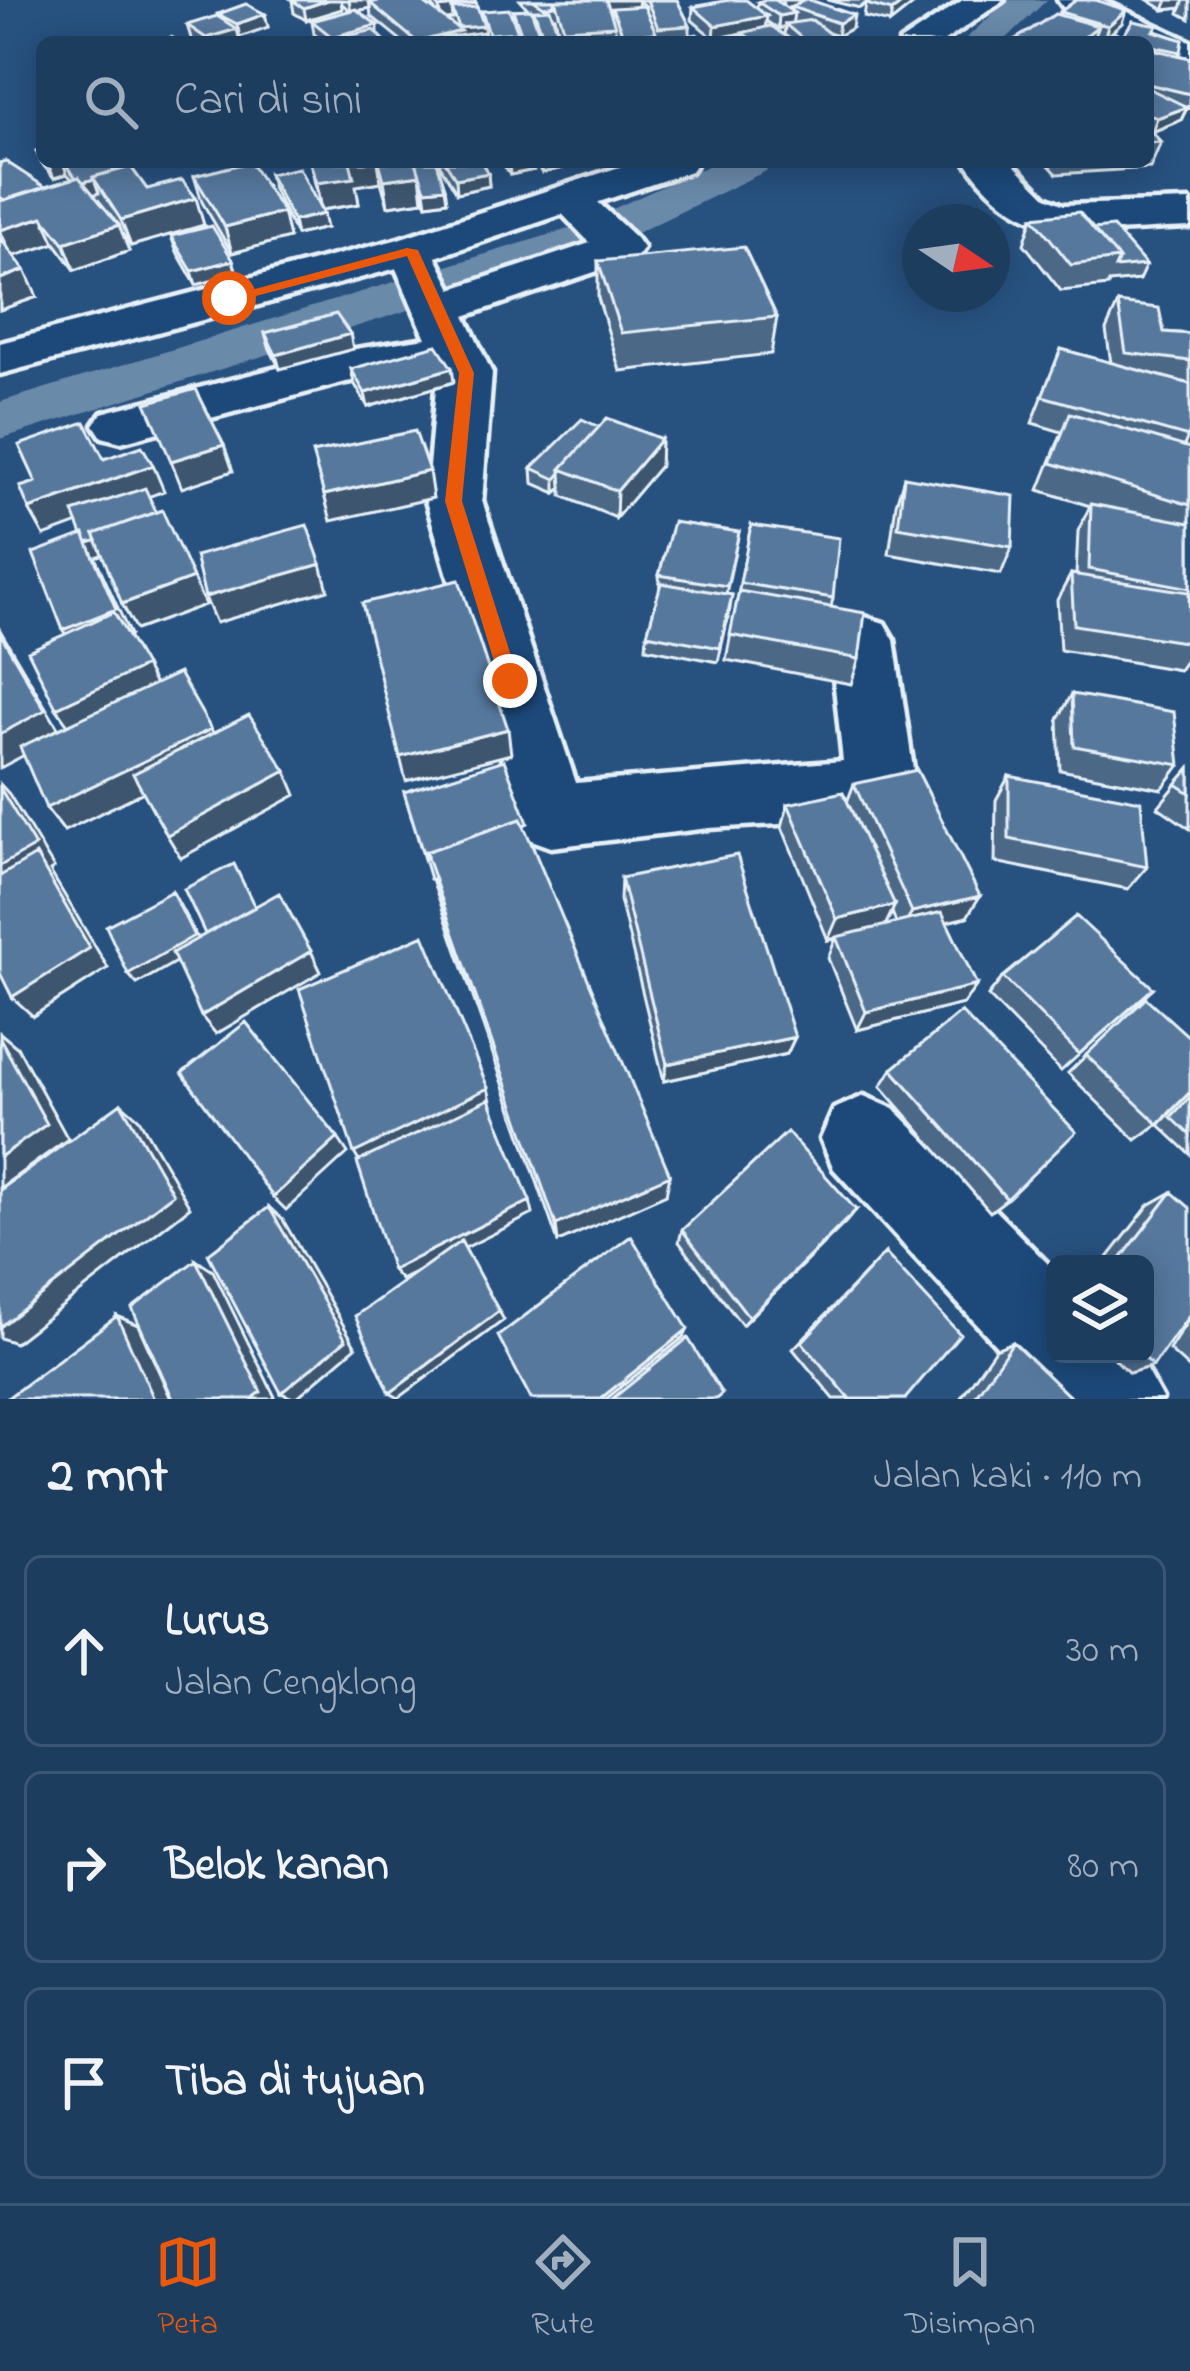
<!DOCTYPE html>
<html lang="id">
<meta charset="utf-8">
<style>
body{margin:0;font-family:"Indie Flower",sans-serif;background:#254465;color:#f1f3f6}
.controls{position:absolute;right:36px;bottom:36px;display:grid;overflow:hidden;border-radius:18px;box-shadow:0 6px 30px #0003}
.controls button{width:108px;height:108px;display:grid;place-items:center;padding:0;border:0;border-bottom:3px solid #3b5674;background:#1d3d5f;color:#f1f3f6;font:60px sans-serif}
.compass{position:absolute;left:902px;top:204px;width:108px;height:108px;border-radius:50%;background:#1d3d5f;box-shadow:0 6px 30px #0003;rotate:103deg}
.stop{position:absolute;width:36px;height:36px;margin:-27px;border:9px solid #ea580c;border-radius:50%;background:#fff}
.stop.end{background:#ea580c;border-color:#fff;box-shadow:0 3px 12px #0008}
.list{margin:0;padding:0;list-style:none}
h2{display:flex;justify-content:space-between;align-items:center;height:156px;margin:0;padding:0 48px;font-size:51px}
h2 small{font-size:39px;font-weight:400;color:#a0aebd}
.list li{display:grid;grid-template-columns:78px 1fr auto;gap:36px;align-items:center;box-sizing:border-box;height:192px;margin:0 24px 24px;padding:0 24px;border:3px solid #3b5674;border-radius:18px}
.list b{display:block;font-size:45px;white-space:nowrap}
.list p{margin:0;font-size:39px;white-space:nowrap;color:#a0aebd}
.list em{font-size:39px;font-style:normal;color:#a0aebd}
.icon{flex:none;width:66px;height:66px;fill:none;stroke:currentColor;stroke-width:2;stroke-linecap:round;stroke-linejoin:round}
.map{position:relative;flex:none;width:1190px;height:1399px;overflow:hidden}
.search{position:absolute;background:#1d3d5f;box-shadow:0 6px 30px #0003;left:36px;right:36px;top:36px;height:132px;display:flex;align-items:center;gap:30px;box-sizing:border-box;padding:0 42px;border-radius:18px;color:#a0aebd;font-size:45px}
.sheet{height:804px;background:#1d3d5f}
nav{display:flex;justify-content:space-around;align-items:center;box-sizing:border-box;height:168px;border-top:3px solid #3b5674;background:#1d3d5f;font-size:33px;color:#a0aebd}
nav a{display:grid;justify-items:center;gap:6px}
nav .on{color:#ea580c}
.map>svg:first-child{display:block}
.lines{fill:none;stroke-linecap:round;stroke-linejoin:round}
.canal{fill:#6b8aaa;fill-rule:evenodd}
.minor-casing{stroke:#e8f1f8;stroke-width:9}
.major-casing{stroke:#e8f1f8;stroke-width:9}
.minor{fill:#1f4a7a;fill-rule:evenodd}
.major{fill:#1f4a7a;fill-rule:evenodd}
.wall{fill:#4b6787;stroke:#e8f1f8;stroke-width:3;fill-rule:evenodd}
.shaded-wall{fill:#3d546e;stroke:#e8f1f8;stroke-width:3}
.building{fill:#57789d;stroke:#e8f1f8;stroke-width:3}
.route{fill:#ea580c}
</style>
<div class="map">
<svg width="1190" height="1399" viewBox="0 0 1190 1399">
<rect width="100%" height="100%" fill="#27517f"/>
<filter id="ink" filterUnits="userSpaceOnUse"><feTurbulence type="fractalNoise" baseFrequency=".00833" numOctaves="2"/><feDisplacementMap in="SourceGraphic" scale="24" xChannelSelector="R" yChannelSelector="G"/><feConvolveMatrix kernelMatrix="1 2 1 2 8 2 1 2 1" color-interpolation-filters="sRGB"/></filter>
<g filter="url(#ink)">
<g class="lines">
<path class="canal" d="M1008 0H1047L1003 42H962Z
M716 162H773L766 171 605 248 0 439V402L571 228Z"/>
<defs>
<path id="minor" d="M1058 0H1102L1190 41V66L1063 7Z
M966 162H1011L1046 197 1064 205 1190 201V227C1096 230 1027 250 966 162Z
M569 185 584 189 636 238 643 248 636 258 465 316 492 373 482 501 576 783 843 761 830 640 840 623 862 616 884 623 894 640 913 769 891 810 866 819 709 828 551 847 526 838 426 501 438 366 346 382 121 442 102 437 94 425 102 413 121 408 343 351 426 338 388 250 395 240H427L452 289 590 243 547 198 554 189Z
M864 1096 894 1109 1055 1271V1354H1137L1162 1399H1046L834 1169 821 1139 834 1109Z"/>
<path id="major" d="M963 0H1004L943 42H900Z
M635 162H697L691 171 427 260 0 374V343L395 240Z"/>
</defs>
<use href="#minor" class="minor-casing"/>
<use href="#major" class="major-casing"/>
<use href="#minor" class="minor"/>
<use href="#major" class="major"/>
</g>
<path class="wall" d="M292 0H369L370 3 435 11 430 0H474L483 22 482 11 513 20V10L528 9 520 0H677L690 26V35L705 42H667L668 40 658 41 656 36V42H620L615 29V42H561L555 17 553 18 559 35V42H541L540 40 541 42H520L518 36V42H403L371 16 370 8 358 11 377 25 378 34 386 42H324L314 34 312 21 350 11 341 3 342 9 306 20 294 13ZM639 2 646 6V11L634 7 638 6Z
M765 0H804L787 8 791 11 792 7 852 28 837 36 829 33 835 42H721L742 36V33L714 39 692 20 693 7 757 8 758 2ZM766 21 778 29 785 27 784 35 766 27Z
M827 0H870L860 8Z
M1148 0H1190V19L1179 13 1181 8 1164 10Z
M866 4H914L890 23 864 17Z
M1060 12 1122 23 1104 39 1094 36 1090 42H1016V39L1059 15Z
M218 14H265L268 27 238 36 240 42H196L191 38 187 25 219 18Z
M1133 21 1156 31 1183 40 1179 55 1190 58V109L1187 108 1181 120 1152 132 1161 142 1150 168 1057 174 1046 162H1148V42H1115L1120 41Z
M42 149V162H106L114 171 204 225 131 246 123 235 129 251 75 270 55 243 14 256 37 297 0 310V163L45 187 72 179 67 174 54 178 42 164 36 151Z
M310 162H437L445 188 447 201 427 204 422 190 423 201 388 206 381 182 356 186 359 204 321 210Z
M438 162H481L488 173 489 186 457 193Z
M501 162H579V164L542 173 534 163V170L510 175Z
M269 174 326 228 296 235 272 187Z
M194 176 283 212 289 238 232 253 202 202Z
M1033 217 1093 229 1146 265 1139 280 1109 283 1108 286 1061 291 1024 244Z
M171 236 233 260 237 274 196 285 176 250Z
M598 261 777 317 771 354 620 371 598 298Z
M1118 303 1164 332 1190 334V431L1184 446 1190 448V654L1179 670 1060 650 1057 600 1071 574 1076 575 1078 531 1090 506 1039 490 1062 432 1032 423 1061 349 1111 363 1106 330Z
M265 333 350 334 353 349 280 369 269 347Z
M351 369 454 382 368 407 354 383Z
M599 427 661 439 660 466 616 518 562 496V488L556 493 533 483 532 468Z
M904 477 1012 547 1001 574 889 554 896 504Z
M751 525 833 598 831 607 859 659 851 684 726 660Z
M739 532 726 594 732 595 730 609 718 662 646 648 647 634 660 589 659 575Z
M1072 694 1180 765 1162 789 1060 770 1058 719Z
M1190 768V829L1158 807Z
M1009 776 1147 867 1128 889 995 862 996 800Z
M854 784 967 917 947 922 963 1004 857 1030 828 958 836 938 828 940 782 827 788 804 847 802ZM892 912 896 923 885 926Z
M404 792 530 840 666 1194 558 1242 432 879H430Z
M621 878 795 1037 787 1054 664 1081 620 900Z
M1003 977 1153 988 1061 1071 988 996Z
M1146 998 1158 1124 1136 1140 1068 1073Z
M892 1069 1007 1199 990 1212 881 1086Z
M1190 1092V1154L1159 1125Z
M1172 1192 1153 1366 1129 1373 1110 1354H1145V1264H1103L1149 1205Z
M856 1210 742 1325 679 1242 682 1230Z
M885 1253 905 1399H834L793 1349Z
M1190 1317V1369L1169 1350Z
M1013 1342 1072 1399H960L995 1349Z"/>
<path class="shaded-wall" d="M328 0H341L342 9 306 20 304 8Z
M349 0H369L370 8 351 12Z
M601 0H639L638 6 614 12 612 8V13L601 16Z
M783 0H804L782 11Z
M906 0H915L914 4 890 23 892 11Z
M1168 0H1190H1184L1181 8 1164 10Z
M476 3 477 15 452 9 453 19 441 21 439 8Z
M1126 10 1122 23 1104 39 1108 26Z
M794 13 792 26 785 24V27L778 29 779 16Z
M265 14 268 27 240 37 237 24Z
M854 15 852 28 837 36 839 23Z
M767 16 765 28 714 39 715 26Z
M377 25 379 38 334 39 335 42H333L332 37Z
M484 26 485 38H443V42H418L459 28Z
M1098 26 1093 39 1090 42H1078Z
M237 29 240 42H207L206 38Z
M1187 107 1181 120 1152 132 1157 118Z
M55 162H63L67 174 54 178 48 164Z
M350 162H378L381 182 356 186 359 204 321 210 316 183Z
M509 162H534V170L510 175Z
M541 162H579V164L542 173Z
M488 173 489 186 457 193 456 179Z
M420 175 423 201 388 206 384 180Z
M94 179 99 193 86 197 80 183Z
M445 188 447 201 427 204 425 190Z
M196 198 204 225 131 246 121 220Z
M283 212 289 238 232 253 225 227Z
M323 214 326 228 296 235 293 221Z
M43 217 55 243 12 257 0 230Z
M119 225 129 251 75 270 64 243Z
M233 260 237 274 196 285 192 271Z
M25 270 37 297 0 310V279Z
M350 334 353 349 280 369 276 355Z
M452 368 454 382 368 407 365 393Z
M661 439 660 466 616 518 617 491Z
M224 445 233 471 182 488 171 461Z
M153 465 164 491 44 536 29 509Z
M429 471 433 498 331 521 324 495Z
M561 473 562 488 556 493V479Z
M159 518 165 532 95 557 130 635 78 656 63 630 85 544Z
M321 564 328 590 216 623 205 597Z
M193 578 205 605 136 630 122 604Z
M0 630 62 735 0 768Z
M145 666 158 691 73 732 56 708Z
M211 729 223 753 64 831 46 808Z
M508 729 511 754 406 781 400 757Z
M286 771 296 795 181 858 167 835Z
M0 784 9 794 54 868 50 871 108 968 33 1016 12 997 0 900Z
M172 891 202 947 137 984 128 974Z
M980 896 967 917 901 933 912 912Z
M895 905 885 926 828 940 837 919Z
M311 951 321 972 216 1034 201 1016Z
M977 985 963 1004 857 1030 866 1012Z
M0 1033 18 1048 68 1139 0 1188Z
M795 1037 787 1054 664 1081 667 1064Z
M488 1088 492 1105 363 1168 354 1153Z
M121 1103 139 1119 190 1207 15 1343 0 1338V1327Z
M338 1138 348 1153 286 1210 273 1197Z
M670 1175 666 1194 558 1242 556 1225Z
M530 1201 533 1214 401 1280 392 1270Z
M269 1207 283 1220 356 1347 295 1399 281 1393Z
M856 1210 846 1222 742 1325 749 1317Z
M196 1260 213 1271 275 1397 273 1399H252Z
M499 1311 504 1320 399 1398 390 1393Z
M117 1316 138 1325 171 1399H150Z
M688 1329 684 1337 606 1399H600Z"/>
<path class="building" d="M292 0H328L304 8Z
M382 0H420L461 31 417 42 370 3Z
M434 0H474L476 3 439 8Z
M533 0H554V5L544 7Z
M555 0H606L615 26 564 29Z
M647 0H677L690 26 658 28Z
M729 0H746L767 16 715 26 693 7Z
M765 0H775L794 13 779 16 758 2Z
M805 0H810L854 15 839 23 792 7Z
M872 0H906L892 11 866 4Z
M1076 0H1095L1126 10 1108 26 1060 12Z
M246 4 265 14 237 24 218 14Z
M644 6 656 33 623 35 612 8Z
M477 7 484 26 459 28 452 9Z
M356 9 377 25 332 37 312 21Z
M509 9 518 32 489 34 482 11Z
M531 9 540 35 522 36 513 10Z
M550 9 559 35 543 36 534 10Z
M1055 14 1098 26 1078 42H1027L1016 39Z
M217 16 237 29 206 38 187 25Z
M812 20 836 39 806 42 785 24Z
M1133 21 1158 26 1154 31 1183 40 1181 52 1148 45V42L1121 39Z
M770 26 795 42H756L742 33Z
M374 30 386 42H337L334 39Z
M482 32 489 42H446L443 38Z
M697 34 705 42H671L668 39Z
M743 36 751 42 721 41Z
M171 37 182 42H157Z
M1148 48 1190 58V94L1148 84Z
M1148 88 1187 107 1157 118 1148 114Z
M1148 129 1161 142 1148 143Z
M5 161 45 187 4 200 0 197V163Z
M64 162H106L114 171 93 177 94 179 83 182 79 177 76 178Z
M250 162 283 212 225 227 194 176Z
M310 162H350L354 178 316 183Z
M379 162H416L420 175 384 180Z
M416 162H437L445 188 425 190Z
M445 162H481L488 173 456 179Z
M131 167 147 189 182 180 196 198 121 220 93 177Z
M299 168 323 214 293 221 269 174Z
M79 177 119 225 64 243 43 217 0 230V201Z
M1079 212 1119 259 1071 265 1033 217Z
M212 226 233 260 192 271 171 236Z
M1113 227 1146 265 1115 268 1119 259 1093 229Z
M0 238 25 270 0 279Z
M744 247 777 317 621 333 598 261Z
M1118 303 1159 308 1164 332 1190 334V361L1126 353Z
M336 314 350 334 276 355 265 333Z
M437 345 452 368 365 393 351 369Z
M1061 349 1190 384V431L1188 437 1042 396Z
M196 389 224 445 171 461 146 403Z
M1070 413 1190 448V505L1051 463Z
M607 418 661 439 617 491 561 469Z
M582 419 599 427 561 469V473L556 479 532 468Z
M85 422 104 459 142 446 153 465 29 509 20 487 36 482 19 445Z
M415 431 429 471 324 495 312 453Z
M904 477 1014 496 1012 547 898 527Z
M145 488 156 512 94 534 97 540 88 543 84 534 82 535 73 512Z
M1091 504 1190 523V588L1089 569Z
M162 510 193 578 122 604 94 534Z
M673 522 739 532 727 586 659 575Z
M307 525 321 564 205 597 195 556Z
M751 525 839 538 833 598 740 583Z
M84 534 116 609 63 630 33 553Z
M1071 574 1189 592 1190 643 1074 625Z
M459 580 508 729 400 757 362 603Z
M661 583 732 595 720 648 647 634Z
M739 591 865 613 859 659 730 635Z
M114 612 145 666 56 708 28 651Z
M0 633 45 710 0 734Z
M179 673 211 729 46 808 20 747Z
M1072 694 1174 712 1180 765 1074 746Z
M249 715 286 771 167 835 133 774Z
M504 760 528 823 524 825 521 819 425 852 427 856 424 857 404 792Z
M1190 768V793L1176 784Z
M917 770 980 896 912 912 854 784Z
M1009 776 1141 801 1147 867 1009 839Z
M0 788 35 846 0 866Z
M843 792 895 905 837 919 788 804Z
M521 819 670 1175 556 1225 425 852Z
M36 855 90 948 12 997 0 973V876Z
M737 855 795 1037 667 1064 621 878Z
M234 864 255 907 205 934 184 889Z
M172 891 194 936 128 974 106 926Z
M279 893 311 951 201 1016 172 953Z
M942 912 977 985 866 1012 836 937Z
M1076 916 1153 988 1079 1054 1003 977Z
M424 935 488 1088 354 1153 299 989Z
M1146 998 1190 1038V1092L1158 1124 1086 1055Z
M961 1012 1076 1132 1007 1199 892 1069Z
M246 1022 338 1138 273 1197 182 1073Z
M0 1038 47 1124 0 1157Z
M1190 1097V1135L1171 1117Z
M489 1099 530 1201 392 1270 357 1162Z
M121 1103 173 1194 0 1327V1190Z
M787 1132 856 1210 749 1317 682 1230Z
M1172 1192 1190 1208V1314L1153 1366 1141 1354H1145V1264H1117Z
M269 1207 346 1340 281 1393 208 1254Z
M631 1236 688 1329 600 1399H531L498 1336Z
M461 1241 499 1311 390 1393 355 1316Z
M885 1253 960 1334 905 1399H850L802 1342Z
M196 1260 261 1392 252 1399H173L132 1308Z
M117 1316 153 1397 150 1399H6Z
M688 1338 722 1394 716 1399H612Z
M1013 1342 1072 1399H973Z"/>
</g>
<path class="route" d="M407 248 418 250 474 373 462 501 519 681 510 689 500 681 445 501 459 373 407 256 229 303 222 298Z"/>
</svg>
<div class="controls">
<button><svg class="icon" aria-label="layers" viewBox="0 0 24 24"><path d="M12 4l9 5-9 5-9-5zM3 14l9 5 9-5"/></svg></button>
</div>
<svg class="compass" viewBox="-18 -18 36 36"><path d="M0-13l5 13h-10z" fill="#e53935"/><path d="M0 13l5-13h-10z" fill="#a0aebd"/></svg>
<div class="stop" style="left:229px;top:298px"></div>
<div class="stop end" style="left:510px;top:681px"></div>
<div class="search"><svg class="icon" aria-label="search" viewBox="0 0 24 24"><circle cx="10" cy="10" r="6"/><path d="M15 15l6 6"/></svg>Cari di sini</div>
</div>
<section class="sheet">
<h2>2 mnt<small>Jalan kaki · 110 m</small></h2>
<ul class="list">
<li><svg class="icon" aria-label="ahead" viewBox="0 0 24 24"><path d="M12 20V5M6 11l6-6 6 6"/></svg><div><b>Lurus</b><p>Jalan Cengklong</p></div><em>30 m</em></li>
<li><svg class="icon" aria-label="right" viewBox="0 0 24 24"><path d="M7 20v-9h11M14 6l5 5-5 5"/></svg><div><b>Belok kanan</b></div><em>80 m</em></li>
<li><svg class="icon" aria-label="arrive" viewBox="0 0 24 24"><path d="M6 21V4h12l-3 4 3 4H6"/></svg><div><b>Tiba di tujuan</b></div></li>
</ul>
</section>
<nav>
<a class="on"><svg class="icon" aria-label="map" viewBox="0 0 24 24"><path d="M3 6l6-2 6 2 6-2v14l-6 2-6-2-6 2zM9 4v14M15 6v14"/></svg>Peta</a>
<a><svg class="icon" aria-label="directions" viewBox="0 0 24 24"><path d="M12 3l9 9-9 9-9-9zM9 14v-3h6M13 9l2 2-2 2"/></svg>Rute</a>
<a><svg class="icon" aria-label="saved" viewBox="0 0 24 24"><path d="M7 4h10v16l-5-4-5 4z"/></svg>Disimpan</a>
</nav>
